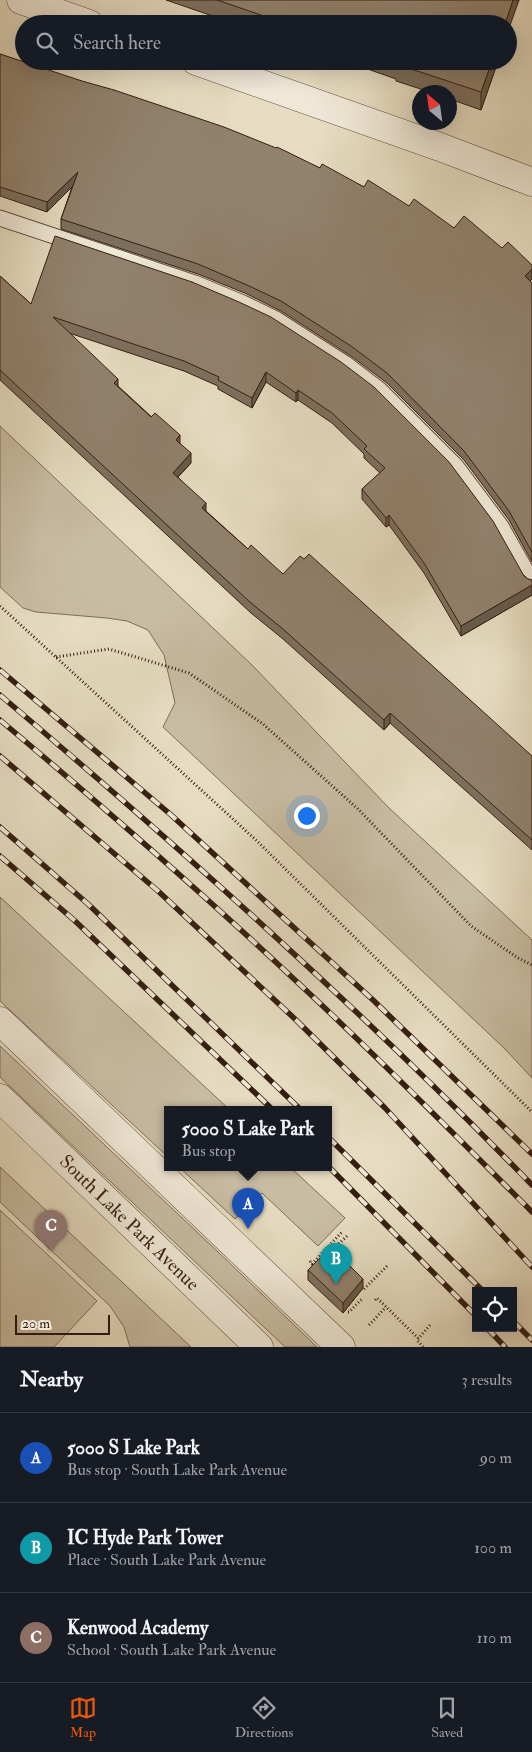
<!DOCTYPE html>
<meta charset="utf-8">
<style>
body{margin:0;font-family:"IM FELL Double Pica",serif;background:#242831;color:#f1f3f6}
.controls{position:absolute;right:15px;bottom:15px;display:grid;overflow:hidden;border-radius:0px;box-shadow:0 5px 20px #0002}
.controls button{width:45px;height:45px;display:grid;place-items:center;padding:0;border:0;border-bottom:1px solid #363941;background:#171b24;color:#f1f3f6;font:25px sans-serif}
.compass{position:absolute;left:412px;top:85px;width:45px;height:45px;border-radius:50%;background:#171b24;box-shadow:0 5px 20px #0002;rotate:331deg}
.scale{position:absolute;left:15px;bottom:12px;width:95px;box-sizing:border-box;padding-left:5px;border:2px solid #351e11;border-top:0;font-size:14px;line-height:18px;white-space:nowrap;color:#351e11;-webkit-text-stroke:4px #efe8d7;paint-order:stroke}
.you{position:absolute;left:306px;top:815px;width:18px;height:18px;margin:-12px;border:4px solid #fff;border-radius:50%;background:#1a73e8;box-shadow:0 0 0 8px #1a73e833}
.badge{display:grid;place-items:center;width:32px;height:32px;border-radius:50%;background:#ea580c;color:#fff;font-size:16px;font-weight:700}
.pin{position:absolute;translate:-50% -41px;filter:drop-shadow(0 1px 2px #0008)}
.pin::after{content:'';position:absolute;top:26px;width:18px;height:15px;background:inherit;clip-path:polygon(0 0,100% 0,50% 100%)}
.popup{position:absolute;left:164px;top:1106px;width:168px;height:65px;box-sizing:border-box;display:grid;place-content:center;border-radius:0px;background:#171b24;filter:drop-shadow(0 1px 4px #0005);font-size:16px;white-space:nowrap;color:#9ea1a6}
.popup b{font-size:19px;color:#f1f3f6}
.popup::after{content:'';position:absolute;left:50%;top:100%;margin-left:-10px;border:10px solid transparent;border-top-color:#171b24}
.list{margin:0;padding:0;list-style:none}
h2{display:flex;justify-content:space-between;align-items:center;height:65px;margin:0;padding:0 20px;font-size:21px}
h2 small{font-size:16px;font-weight:400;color:#9ea1a6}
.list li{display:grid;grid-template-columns:32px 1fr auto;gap:15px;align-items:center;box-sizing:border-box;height:90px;padding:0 20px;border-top:1px solid #363941}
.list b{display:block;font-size:19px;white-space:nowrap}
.list p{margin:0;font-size:16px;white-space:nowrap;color:#9ea1a6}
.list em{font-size:16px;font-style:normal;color:#9ea1a6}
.icon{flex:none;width:28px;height:28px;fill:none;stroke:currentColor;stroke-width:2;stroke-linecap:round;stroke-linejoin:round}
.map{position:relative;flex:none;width:532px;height:1347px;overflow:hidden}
.search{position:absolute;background:#171b24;box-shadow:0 5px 20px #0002;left:15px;right:15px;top:15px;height:55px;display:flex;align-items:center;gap:12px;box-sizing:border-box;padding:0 18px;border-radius:28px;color:#9ea1a6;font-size:19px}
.sheet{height:335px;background:#171b24}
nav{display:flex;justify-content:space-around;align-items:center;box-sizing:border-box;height:70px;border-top:1px solid #363941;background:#171b24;font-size:14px;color:#9ea1a6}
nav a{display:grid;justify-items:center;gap:2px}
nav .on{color:#ea580c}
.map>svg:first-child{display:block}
.green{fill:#c8bca3;stroke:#7e6d5a}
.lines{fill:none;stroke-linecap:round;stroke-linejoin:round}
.service-casing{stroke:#614e3d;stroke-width:17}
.minor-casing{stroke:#614e3d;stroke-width:29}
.tertiary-casing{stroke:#614e3d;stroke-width:29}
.path{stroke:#351e11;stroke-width:3;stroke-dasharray:1 2.5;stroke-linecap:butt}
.service{stroke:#efe8d7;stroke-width:15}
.minor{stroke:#efe8d7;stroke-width:28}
.tertiary{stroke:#efe8d7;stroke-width:28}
.rail-casing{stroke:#351e11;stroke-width:5.5}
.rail{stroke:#efe8d7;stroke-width:4;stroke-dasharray:11;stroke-linecap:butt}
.wall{fill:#7d6f5e;stroke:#351e11}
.shaded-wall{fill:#665a4c;stroke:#351e11}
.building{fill:#91816d;stroke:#351e11}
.labels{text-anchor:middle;stroke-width:4.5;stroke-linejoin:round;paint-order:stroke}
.street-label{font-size:19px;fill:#351e11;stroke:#efe8d7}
</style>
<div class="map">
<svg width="532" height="1347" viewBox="0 0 532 1347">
<rect width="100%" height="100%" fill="#e6dcc1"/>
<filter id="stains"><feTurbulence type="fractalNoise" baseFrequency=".004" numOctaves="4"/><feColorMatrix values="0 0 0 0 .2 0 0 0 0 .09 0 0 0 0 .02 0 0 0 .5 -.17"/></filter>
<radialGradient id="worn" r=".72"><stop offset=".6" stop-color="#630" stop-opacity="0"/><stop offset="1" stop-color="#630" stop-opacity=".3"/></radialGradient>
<path class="green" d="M0 426 252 665 389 808 532 940V1078L504 1048 163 727 175 703 164 655 148 630 127 621 107 618 36 612 23 608 0 587Z
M0 897 230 1110H168V1157L0 1001Z
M0 1046 216 1250 317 1347H285L0 1077Z
M0 1167 191 1347H130L124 1327 110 1306 0 1202Z
M180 1168H291L345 1218 318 1246 262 1193 235 1219Z
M0 1210 97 1301 54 1347H0Z"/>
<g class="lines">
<defs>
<path id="service" d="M0 218 195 283 243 303 276 319 346 364 380 390 456 466 501 526 532 581"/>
<path id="minor" d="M21 0 89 24
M196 61 440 147 532 182"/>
<path id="tertiary" d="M0 1021 341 1347
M0 1098 259 1347"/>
</defs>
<use href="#service" class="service-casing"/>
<use href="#minor" class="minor-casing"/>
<use href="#tertiary" class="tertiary-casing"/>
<path class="path" d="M0 606 257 841 532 1112
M56 657 109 649 189 673 263 724 358 809 471 926 518 958 532 965
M331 1251 347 1236
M310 1261 312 1264 342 1232
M364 1289 388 1265
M375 1300 377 1298 418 1338
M348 1312H349L363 1298
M369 1325 386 1307
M423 1347 417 1340 431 1324"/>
<use href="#service" class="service"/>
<use href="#minor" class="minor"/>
<use href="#tertiary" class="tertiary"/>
<defs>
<path id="rail" d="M0 670 170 814 373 1000 532 1154
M0 695C184 851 364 1012 532 1185
M0 720C100 804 199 890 295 980 376 1055 454 1134 532 1212
M0 756 158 891 295 1019 385 1108 532 1267
M0 827 88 904 301 1110
M0 856 74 920 273 1110
M328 1137 483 1291
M328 1166 476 1316
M513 1321 532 1340
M487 1328 505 1347"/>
</defs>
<use href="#rail" class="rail-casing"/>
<use href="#rail" class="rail"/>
</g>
<path class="wall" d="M166 0H519L508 24H236Z
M0 54 320 168 409 206 454 228 530 281 532 283V562L509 520 464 460 387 383 351 356 281 311 247 294 198 274 61 229V219L72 187 47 212 0 196Z
M345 61H498L481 110 450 99V92H430L396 81V79Z
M0 276 31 304 192 282 528 579 532 580V595L461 636 424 573 389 525 386 527 362 499V489L380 473 364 458V454L332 423 298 400 296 402 266 382 252 408 218 389V386L184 371 69 333 118 386 180 443 191 463 178 477 206 511 248 549 283 574 532 756V850L390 723 384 730 283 639 251 613 0 380Z
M308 1270 363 1288 343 1313 308 1280Z"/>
<path class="shaded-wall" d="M513 0H519L508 31V24H505Z
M492 61H498L481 110V92Z
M78 172V181L47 212V202Z
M532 269V279L525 286V276Z
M266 372V382L252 408V398Z
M118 379V388L114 383Z
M298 390V400L296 402V393Z
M180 435V445L176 440Z
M191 453V463L173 482V473Z
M206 503V513L202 508Z
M389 515V525L386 527V518Z
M532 585V595L461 636V626Z
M390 713V723L384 730V720Z
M363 1279V1288L343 1313V1303Z"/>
<path class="building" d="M217 0H513L505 24H287Z
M0 54 82 81 114 90 224 127 276 148 277 147 320 168 322 164 364 187 368 180 409 206 414 199 454 228 464 216 502 248 508 242 532 265V269L525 276 532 283V552L509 511 464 451 387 373 351 346 281 301 247 285 198 264 61 219 78 172 47 202 0 187Z
M396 61H492L481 92 396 64Z
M55 236 192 282 239 302 271 317 341 362 374 387 449 462 493 521 524 576 528 579 532 580V585L461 626 424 563 389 515 386 518 362 489 385 468 364 449 367 446 332 413 298 390 296 393 266 372 252 398 218 380 219 377 184 361 53 317 118 379 114 383 151 417 155 413 180 435 176 440 191 453 173 473 206 503 202 508 248 549 251 545 283 574 300 556 304 559 309 554 532 756V840L390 713 384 720 283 629 251 603 0 370V276L31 304Z
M331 1247 363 1279 343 1303 308 1270Z"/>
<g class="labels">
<g class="street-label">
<text transform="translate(130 1222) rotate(44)" y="7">South Lake Park Avenue</text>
</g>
</g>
<rect width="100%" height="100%" filter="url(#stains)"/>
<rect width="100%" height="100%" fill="url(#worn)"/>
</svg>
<div class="controls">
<button><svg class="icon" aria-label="locate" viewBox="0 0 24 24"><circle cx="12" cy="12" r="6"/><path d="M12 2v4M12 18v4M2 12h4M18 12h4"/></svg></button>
</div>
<svg class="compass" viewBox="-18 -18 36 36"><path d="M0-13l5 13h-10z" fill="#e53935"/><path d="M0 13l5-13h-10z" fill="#9ea1a6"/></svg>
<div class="scale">20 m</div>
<div class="you"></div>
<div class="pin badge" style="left:248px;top:1229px;background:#1a4fb4">A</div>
<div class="popup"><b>5000 S Lake Park</b>Bus stop</div>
<div class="pin badge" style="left:336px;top:1284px;background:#0f9aa8">B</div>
<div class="pin badge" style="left:51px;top:1251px;background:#8d6e63">C</div>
<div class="search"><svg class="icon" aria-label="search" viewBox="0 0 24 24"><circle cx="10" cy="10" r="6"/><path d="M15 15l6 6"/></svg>Search here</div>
</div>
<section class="sheet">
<h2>Nearby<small>3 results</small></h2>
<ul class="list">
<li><span class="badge" style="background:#1a4fb4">A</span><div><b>5000 S Lake Park</b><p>Bus stop · South Lake Park Avenue</p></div><em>90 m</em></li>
<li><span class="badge" style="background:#0f9aa8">B</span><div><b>IC Hyde Park Tower</b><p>Place · South Lake Park Avenue</p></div><em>100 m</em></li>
<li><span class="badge" style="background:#8d6e63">C</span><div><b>Kenwood Academy</b><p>School · South Lake Park Avenue</p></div><em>110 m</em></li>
</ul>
</section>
<nav>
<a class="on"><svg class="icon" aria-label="map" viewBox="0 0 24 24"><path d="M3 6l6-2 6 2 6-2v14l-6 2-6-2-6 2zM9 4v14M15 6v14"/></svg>Map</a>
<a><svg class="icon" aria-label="directions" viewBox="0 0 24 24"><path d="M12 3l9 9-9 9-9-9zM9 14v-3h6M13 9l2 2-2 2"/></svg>Directions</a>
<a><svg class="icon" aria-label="saved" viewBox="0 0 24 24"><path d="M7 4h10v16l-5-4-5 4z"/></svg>Saved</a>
</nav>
